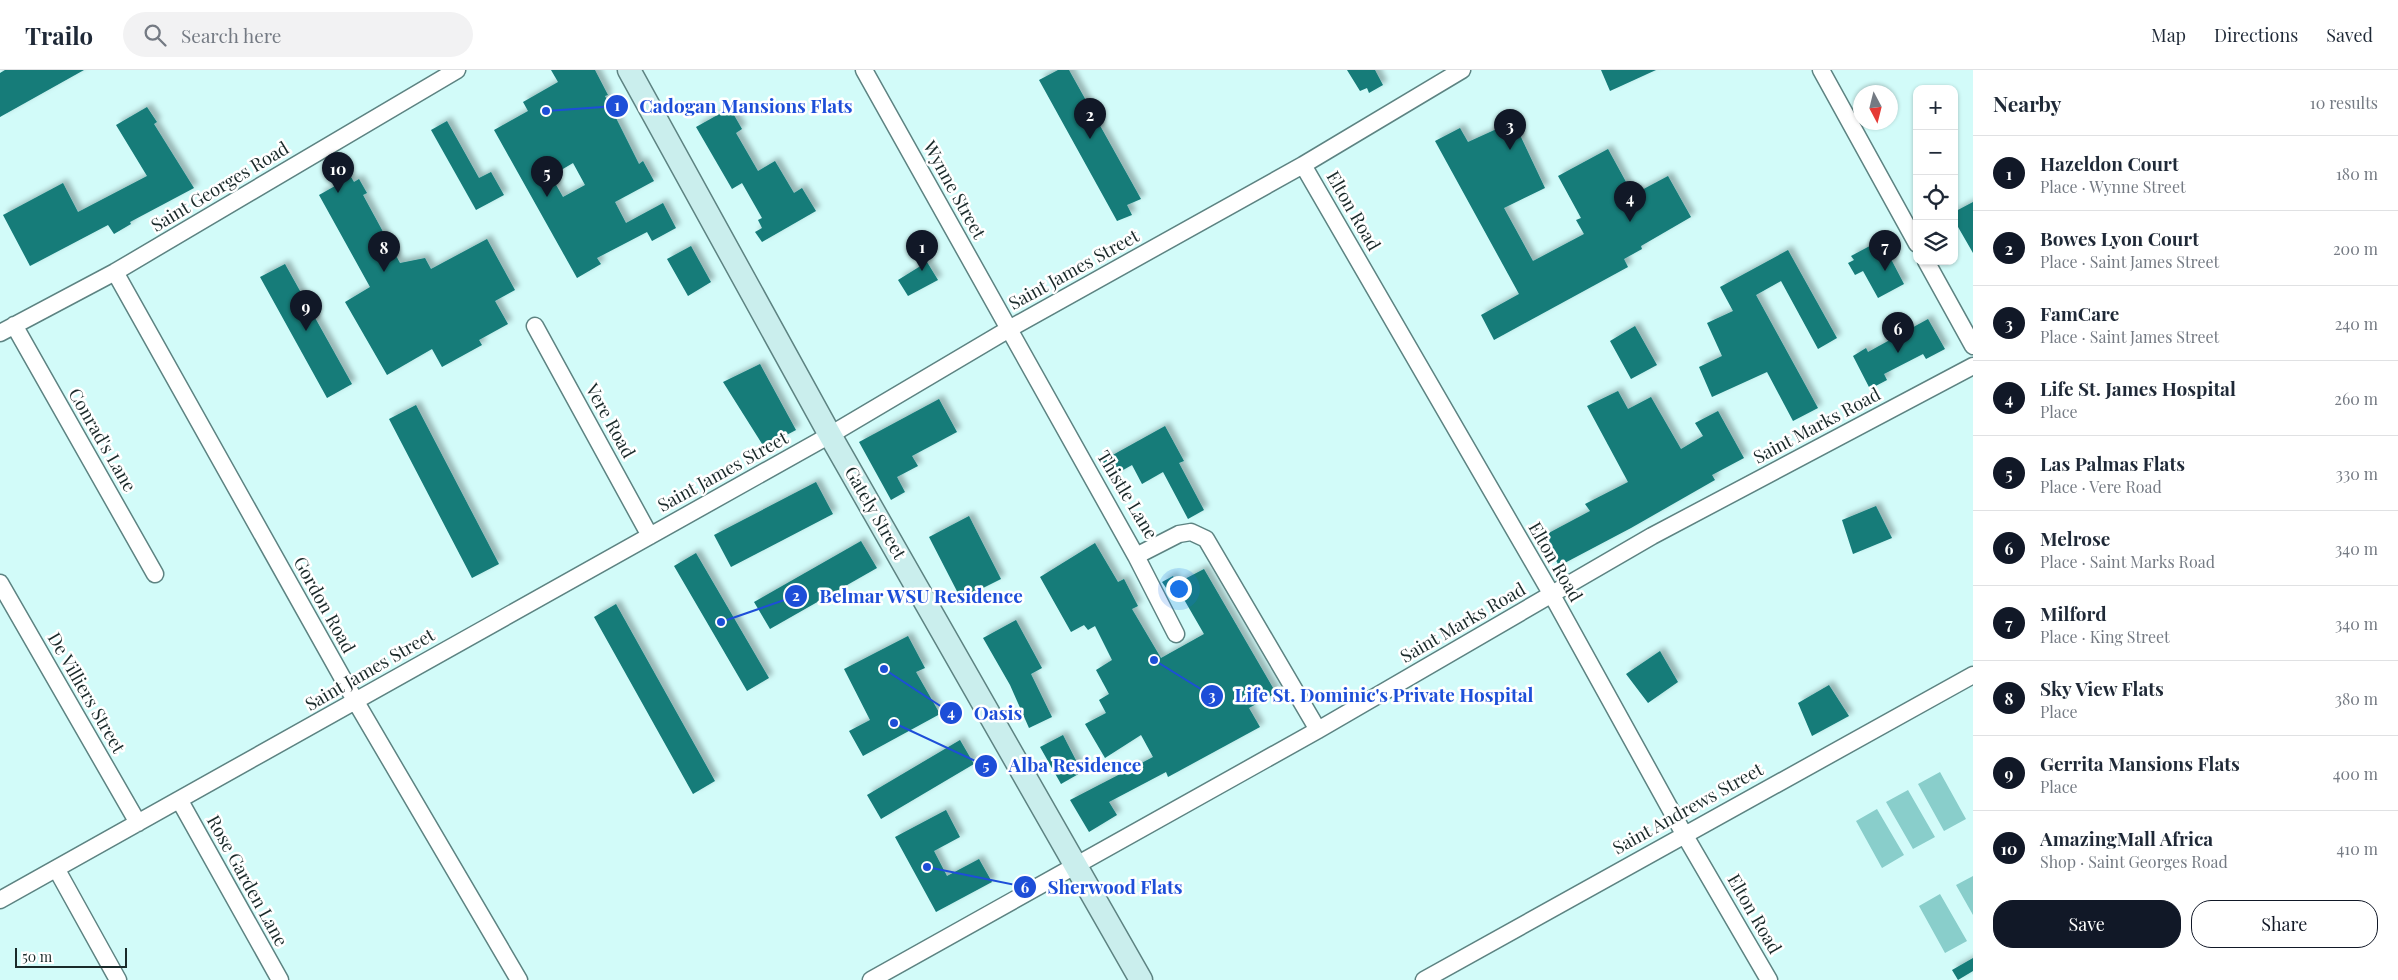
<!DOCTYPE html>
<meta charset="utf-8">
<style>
body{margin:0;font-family:"Playfair Display",serif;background:#f2f2f3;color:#1f2937}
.controls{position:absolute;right:15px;top:15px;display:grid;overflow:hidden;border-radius:10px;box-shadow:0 1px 4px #0004}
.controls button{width:45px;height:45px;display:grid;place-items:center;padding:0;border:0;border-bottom:1px solid #e0e1e3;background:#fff;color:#1f2937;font:25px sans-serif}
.compass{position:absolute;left:1853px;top:15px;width:45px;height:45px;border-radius:50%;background:#fff;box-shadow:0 1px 4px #0004;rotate:173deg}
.scale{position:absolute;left:15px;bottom:12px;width:112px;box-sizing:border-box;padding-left:5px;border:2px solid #1a2a2a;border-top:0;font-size:14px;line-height:18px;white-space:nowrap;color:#1a2a2a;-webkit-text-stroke:4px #fff;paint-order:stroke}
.you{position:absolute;left:1178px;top:518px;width:18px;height:18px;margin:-12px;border:4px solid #fff;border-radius:50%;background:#1a73e8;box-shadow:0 0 0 8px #1a73e833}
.badge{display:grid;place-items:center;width:32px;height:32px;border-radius:50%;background:#111827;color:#fff;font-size:16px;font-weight:700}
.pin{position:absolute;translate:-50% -41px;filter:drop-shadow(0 1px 2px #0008)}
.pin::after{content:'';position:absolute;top:26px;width:18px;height:15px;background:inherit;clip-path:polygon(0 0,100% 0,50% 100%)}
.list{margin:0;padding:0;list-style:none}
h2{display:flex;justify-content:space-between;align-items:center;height:65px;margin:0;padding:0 20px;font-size:21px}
h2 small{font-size:16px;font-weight:400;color:#747a83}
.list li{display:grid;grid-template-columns:32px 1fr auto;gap:15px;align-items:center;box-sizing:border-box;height:75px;padding:0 20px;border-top:1px solid #e0e1e3}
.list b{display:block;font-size:19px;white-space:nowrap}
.list p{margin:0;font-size:16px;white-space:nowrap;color:#747a83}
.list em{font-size:16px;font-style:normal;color:#747a83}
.actions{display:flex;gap:10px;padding:15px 20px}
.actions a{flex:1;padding:11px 0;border:1px solid #111827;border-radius:20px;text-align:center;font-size:18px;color:#111827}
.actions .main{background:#111827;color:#fff}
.icon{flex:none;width:28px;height:28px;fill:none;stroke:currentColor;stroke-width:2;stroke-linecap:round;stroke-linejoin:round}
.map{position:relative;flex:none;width:1973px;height:910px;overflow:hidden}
header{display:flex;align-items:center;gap:30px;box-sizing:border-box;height:70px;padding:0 25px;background:#fff;border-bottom:1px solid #e0e1e3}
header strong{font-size:24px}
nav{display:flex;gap:28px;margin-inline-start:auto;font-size:18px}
.search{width:350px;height:45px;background:#f2f2f3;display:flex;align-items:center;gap:12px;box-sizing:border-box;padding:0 18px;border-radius:28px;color:#747a83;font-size:19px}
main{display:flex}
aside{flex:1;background:#fff}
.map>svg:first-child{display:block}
.green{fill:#89cecb}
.building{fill:#147b79;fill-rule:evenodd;filter:url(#shadow)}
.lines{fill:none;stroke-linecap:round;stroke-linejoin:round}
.street-casing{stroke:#5d8382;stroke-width:19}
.secondary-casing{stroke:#5d8382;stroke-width:25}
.street{stroke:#fff;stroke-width:16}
.secondary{stroke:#caeeed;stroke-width:22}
.labels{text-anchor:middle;stroke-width:5;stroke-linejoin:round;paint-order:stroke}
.street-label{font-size:18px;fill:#1a2a2a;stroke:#fff}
.leader{fill:none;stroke:#1d4ed8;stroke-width:2}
.callout-dot{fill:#1d4ed8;stroke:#fff;stroke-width:2}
.mark-label{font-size:15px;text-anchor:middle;font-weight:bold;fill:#fff}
.callout-label{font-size:19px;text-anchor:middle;font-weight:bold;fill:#1d4ed8;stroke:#fff;stroke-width:5;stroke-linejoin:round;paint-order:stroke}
</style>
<header>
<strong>Trailo</strong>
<div class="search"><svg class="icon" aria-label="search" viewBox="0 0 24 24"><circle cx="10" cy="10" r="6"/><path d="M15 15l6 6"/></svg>Search here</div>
<nav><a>Map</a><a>Directions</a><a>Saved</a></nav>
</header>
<main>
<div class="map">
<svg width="1973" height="910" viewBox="0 0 1973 910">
<defs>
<filter id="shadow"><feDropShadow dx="4.5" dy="-4.5" stdDeviation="2.5" flood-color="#0004"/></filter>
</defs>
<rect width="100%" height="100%" fill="#d2fbf9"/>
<path class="green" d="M1940 702 1966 749 1944 761 1918 714Z
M1908 720 1935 767 1913 779 1886 732Z
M1877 739 1904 785 1882 798 1856 751Z
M1973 806V845L1956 815Z
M1940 824 1967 871 1945 883 1919 836Z"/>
<path class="building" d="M5 0H84L0 47V3Z
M551 0H595L608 25 605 26 639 94 643 91 654 111 615 132 626 153 663 133 676 158 652 171 647 162 597 188 601 194 577 208 494 60 528 41 523 32 558 12ZM573 93 585 115 563 127 551 106Z
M1058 0H1069L1141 129 1127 135 1132 145 1117 151 1039 10Z
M1347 0H1375L1383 15 1369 23 1367 18 1360 21Z
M1601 0H1656L1610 21Z
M147 37 157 52 154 54 194 118 130 152 131 154 114 164 108 155 30 196 3 145 63 113 78 142 147 106 116 55Z
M730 38 742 59 736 63 758 101 775 91 794 123 802 118 816 141 762 172 755 162 762 158 758 150 762 148 742 113 732 119 696 57Z
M1511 46 1545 118 1504 138 1533 191 1584 164 1576 150 1581 148 1558 106 1608 79 1631 121 1636 118 1638 122 1668 106 1691 147 1641 176 1642 179 1624 189 1628 197 1494 270 1481 245 1519 224 1435 71 1460 58 1468 72 1501 57 1498 52Z
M447 51 479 108 491 102 504 125 476 140 431 60Z
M351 107 354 112 359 109 367 123 363 125 400 193 425 188 431 199 487 169 515 220 495 231 508 254 479 270 482 275 442 297 432 279 387 305 345 232 370 217 319 125Z
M1973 132V183L1954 150V142Z
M1881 170 1904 214 1878 228 1863 201 1855 205 1848 193 1854 190 1851 186Z
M691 176 711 212 688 226 667 189Z
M1788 180 1837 268 1818 279 1781 211 1756 225 1818 338 1793 351 1767 302 1712 327 1699 297 1722 286 1707 253 1733 241 1720 217Z
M927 192 938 210 908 226 898 210Z
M285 194 352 314 327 328 260 207Z
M1928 249 1945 279 1926 289 1923 284 1884 304 1887 310 1870 319 1853 286 1866 278 1868 282Z
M1635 256 1657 295 1631 309 1610 271Z
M760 294 796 360 764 377 723 312Z
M1618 321 1628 339 1651 327 1681 379 1703 366 1695 353 1718 341 1744 388 1712 405 1715 410 1631 458 1559 496 1543 466 1590 441 1585 434 1628 412 1587 336Z
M939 329 957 362 912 386 918 396 897 407 905 422 891 430 859 372Z
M416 335 499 494 472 508 389 349Z
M1165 356 1184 391 1179 393 1204 440 1188 449 1163 402 1142 414 1132 395 1109 408 1100 392Z
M816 412 833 444 731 497 714 465Z
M1876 436 1892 468 1853 484 1842 450Z
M969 446 1001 509 961 529 929 467Z
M861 471 877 498 770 559 754 532Z
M1095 473 1118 512 1124 509 1138 536 1132 539 1161 588 1204 564 1182 526 1177 529 1172 520 1169 522 1162 512 1173 506 1177 513 1204 499 1276 623 1249 638 1260 657 1168 707 1166 702 1109 732 1117 745 1089 762 1070 730 1153 687 1141 665 1105 688 1085 654 1106 643 1099 630 1109 624 1096 600 1112 590 1095 556 1088 560 1084 555 1071 562 1040 507Z
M696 483 769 608 747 621 674 496Z
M616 534 715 711 693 724 594 547Z
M1016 550 1042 598 1031 604 1052 647 1029 658 1010 615 983 568Z
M908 566 925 598 916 602 940 644 863 686 849 661 870 650 844 599Z
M1660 581 1678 612 1648 633 1626 604Z
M1829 615 1849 646 1812 666 1798 633Z
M1063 665 1082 702 1061 714 1040 677Z
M960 670 974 694 881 749 867 725Z
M946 740 960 767 934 781 947 806 979 789 992 812 936 842 895 767Z
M1973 888V901L1958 910 1952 900Z"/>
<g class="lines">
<defs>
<path id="street" d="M864 0 1136 486 1176 564
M1821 0 1917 174
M1303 95 1552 525 1684 764 1769 910
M1926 191 1973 276
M115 202 356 632 519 910
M14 255 155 504
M535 256 650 466
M0 263 115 202 457 0
M1136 486 1179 464 1191 462 1206 469 1318 660
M0 513 138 753
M180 731 280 910
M57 800 118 910
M0 830 830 365 1009 259 1303 95 1462 0
M871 910 1318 660 1652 466 1973 296
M1424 910 1973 605"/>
<path id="secondary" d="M629 0 830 365 1141 910"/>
</defs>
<use href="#street" class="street-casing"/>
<use href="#secondary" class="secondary-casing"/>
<use href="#street" class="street"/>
<use href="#secondary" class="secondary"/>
</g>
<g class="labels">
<g class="street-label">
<text transform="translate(220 117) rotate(-31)" y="6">Saint Georges Road</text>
<text transform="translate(954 120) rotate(61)" y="6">Wynne Street</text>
<text transform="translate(1353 141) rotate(60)" y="6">Elton Road</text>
<text transform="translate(1074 200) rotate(-29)" y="6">Saint James Street</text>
<text transform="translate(610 351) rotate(61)" y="6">Vere Road</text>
<text transform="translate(1817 356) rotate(-28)" y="6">Saint Marks Road</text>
<text transform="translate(102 370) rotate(60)" y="6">Conrad's Lane</text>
<text transform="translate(723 402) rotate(-29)" y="6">Saint James Street</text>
<text transform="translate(1127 425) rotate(59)" y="6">Thistle Lane</text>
<text transform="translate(875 443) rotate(60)" y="6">Gately Street</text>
<text transform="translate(1555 492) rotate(60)" y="6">Elton Road</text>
<text transform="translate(324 535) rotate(61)" y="6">Gordon Road</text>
<text transform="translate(1463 553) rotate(-30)" y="6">Saint Marks Road</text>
<text transform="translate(370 600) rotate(-30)" y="6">Saint James Street</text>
<text transform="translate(86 623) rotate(60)" y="6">De Villiers Street</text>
<text transform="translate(1688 739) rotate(-29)" y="6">Saint Andrews Street</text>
<text transform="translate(247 811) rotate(61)" y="6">Rose Garden Lane</text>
<text transform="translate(1754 844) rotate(60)" y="6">Elton Road</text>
</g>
</g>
<path class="leader" d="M546 41L617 36M721 552L796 526M1154 590L1212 626M884 599L951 643M894 653L986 696M927 797L1025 817"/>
<g class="callout-dot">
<circle cx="546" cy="41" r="5"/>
<circle cx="721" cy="552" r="5"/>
<circle cx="1154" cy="590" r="5"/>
<circle cx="884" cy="599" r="5"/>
<circle cx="894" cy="653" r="5"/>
<circle cx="927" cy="797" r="5"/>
<circle cx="617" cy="36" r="12"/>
<circle cx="796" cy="526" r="12"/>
<circle cx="1212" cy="626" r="12"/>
<circle cx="951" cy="643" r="12"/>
<circle cx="986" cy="696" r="12"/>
<circle cx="1025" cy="817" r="12"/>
</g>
<g class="mark-label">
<text x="617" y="41">1</text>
<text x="796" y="531">2</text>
<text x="1212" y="631">3</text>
<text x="951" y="648">4</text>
<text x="986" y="701">5</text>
<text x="1025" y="823">6</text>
</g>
<g class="callout-label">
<text x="746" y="43">Cadogan Mansions Flats</text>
<text x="921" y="533">Belmar WSU Residence</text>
<text x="1384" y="632">Life St. Dominic's Private Hospital</text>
<text x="998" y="650">Oasis</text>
<text x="1075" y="702">Alba Residence</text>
<text x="1115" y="824">Sherwood Flats</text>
</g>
</svg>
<div class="controls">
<button>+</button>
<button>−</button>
<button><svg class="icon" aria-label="locate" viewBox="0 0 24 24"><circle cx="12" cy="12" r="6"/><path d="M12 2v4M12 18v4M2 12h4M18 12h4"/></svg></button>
<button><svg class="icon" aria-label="layers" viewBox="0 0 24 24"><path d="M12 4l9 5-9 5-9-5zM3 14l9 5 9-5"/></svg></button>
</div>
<svg class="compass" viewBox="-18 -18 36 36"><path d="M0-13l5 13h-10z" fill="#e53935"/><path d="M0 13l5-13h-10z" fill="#747a83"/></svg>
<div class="scale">50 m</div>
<div class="you"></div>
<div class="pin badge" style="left:922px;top:201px">1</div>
<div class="pin badge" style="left:1090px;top:69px">2</div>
<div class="pin badge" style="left:1510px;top:80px">3</div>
<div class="pin badge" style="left:1630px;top:152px">4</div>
<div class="pin badge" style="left:547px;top:127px">5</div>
<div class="pin badge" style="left:1898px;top:283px">6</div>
<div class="pin badge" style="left:1885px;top:201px">7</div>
<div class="pin badge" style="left:384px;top:202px">8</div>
<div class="pin badge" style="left:306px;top:261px">9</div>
<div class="pin badge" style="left:338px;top:123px">10</div>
</div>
<aside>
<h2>Nearby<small>10 results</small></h2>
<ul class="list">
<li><span class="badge">1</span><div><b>Hazeldon Court</b><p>Place · Wynne Street</p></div><em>180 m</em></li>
<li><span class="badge">2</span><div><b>Bowes Lyon Court</b><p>Place · Saint James Street</p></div><em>200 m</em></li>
<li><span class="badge">3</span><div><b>FamCare</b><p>Place · Saint James Street</p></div><em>240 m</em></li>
<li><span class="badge">4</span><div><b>Life St. James Hospital</b><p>Place</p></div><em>260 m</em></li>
<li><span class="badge">5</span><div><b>Las Palmas Flats</b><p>Place · Vere Road</p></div><em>330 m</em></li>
<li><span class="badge">6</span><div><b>Melrose</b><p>Place · Saint Marks Road</p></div><em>340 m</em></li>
<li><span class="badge">7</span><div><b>Milford</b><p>Place · King Street</p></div><em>340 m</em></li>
<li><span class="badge">8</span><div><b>Sky View Flats</b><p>Place</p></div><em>380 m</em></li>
<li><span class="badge">9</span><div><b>Gerrita Mansions Flats</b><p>Place</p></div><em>400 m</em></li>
<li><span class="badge">10</span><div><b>AmazingMall Africa</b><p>Shop · Saint Georges Road</p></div><em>410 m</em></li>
</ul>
<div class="actions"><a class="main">Save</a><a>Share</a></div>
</aside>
</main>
